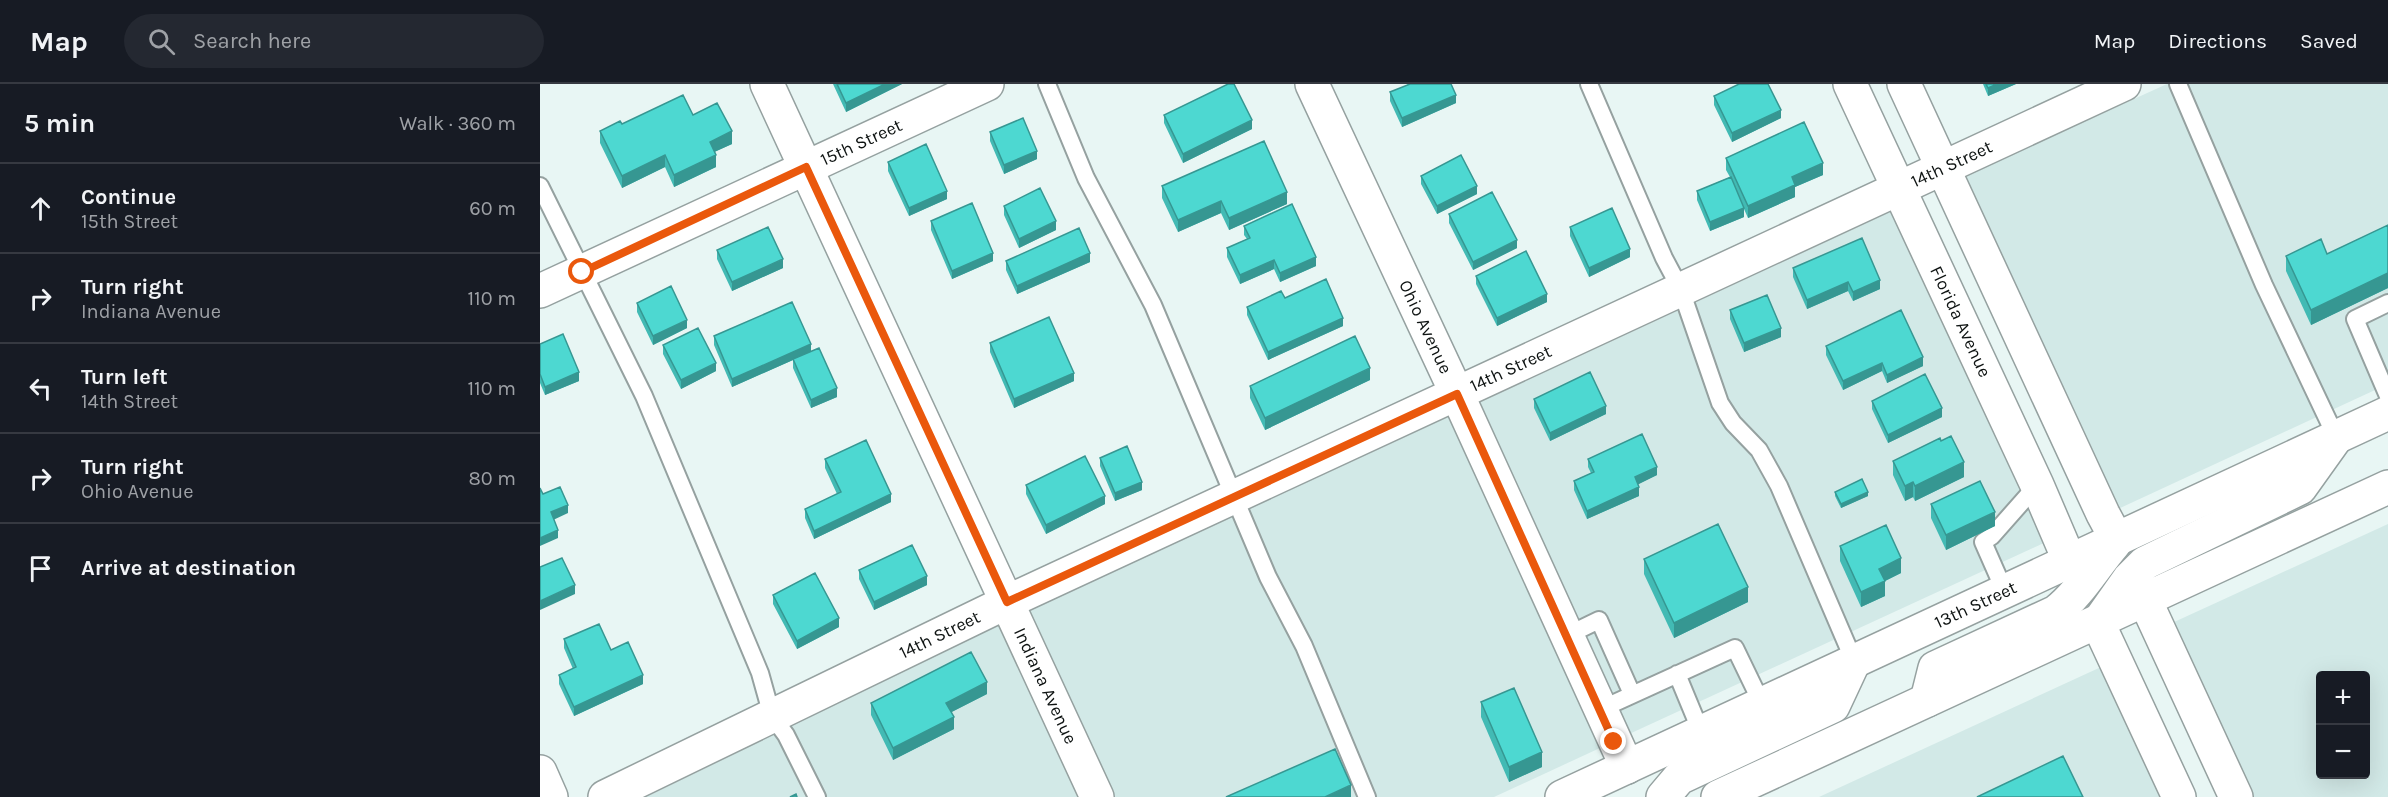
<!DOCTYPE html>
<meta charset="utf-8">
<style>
body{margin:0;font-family:Karla,sans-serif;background:#242831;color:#f1f3f6}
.controls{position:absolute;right:18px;bottom:18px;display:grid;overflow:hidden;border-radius:6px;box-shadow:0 6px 24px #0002}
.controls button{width:54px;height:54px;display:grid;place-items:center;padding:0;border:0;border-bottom:2px solid #363941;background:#171b24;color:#f1f3f6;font:30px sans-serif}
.stop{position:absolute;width:18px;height:18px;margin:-14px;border:4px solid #ea580c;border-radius:50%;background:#fff}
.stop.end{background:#ea580c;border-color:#fff;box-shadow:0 2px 6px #0008}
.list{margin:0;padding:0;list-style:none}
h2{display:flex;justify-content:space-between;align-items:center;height:78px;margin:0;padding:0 24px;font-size:26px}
h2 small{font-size:20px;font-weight:400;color:#9ea1a6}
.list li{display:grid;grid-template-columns:39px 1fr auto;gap:18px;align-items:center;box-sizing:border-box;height:90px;padding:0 24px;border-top:2px solid #363941}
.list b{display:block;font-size:22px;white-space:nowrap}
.list p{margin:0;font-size:20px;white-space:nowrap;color:#9ea1a6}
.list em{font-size:20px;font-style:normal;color:#9ea1a6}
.icon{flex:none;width:33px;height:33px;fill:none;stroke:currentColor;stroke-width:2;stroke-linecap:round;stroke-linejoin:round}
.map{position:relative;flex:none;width:1848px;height:713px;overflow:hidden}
header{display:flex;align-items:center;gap:36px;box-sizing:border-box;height:84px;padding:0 30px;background:#171b24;border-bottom:2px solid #363941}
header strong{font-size:28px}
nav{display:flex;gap:33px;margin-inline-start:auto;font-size:21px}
.search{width:420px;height:54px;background:#242831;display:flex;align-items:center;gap:15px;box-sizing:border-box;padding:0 21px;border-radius:33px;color:#9ea1a6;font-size:22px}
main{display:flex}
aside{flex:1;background:#171b24}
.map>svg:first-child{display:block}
.built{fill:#d2e9e7;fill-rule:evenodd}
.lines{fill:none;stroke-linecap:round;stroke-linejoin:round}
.service-casing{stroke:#95a1a0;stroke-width:20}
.minor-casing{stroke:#95a1a0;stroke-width:36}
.secondary-casing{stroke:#95a1a0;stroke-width:36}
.trunk-casing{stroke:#95a1a0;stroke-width:36}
.service{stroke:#fff;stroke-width:16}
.minor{stroke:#fff;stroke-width:33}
.secondary{stroke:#fff;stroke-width:33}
.trunk{stroke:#fff;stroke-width:33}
.wall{fill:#42bab4}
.shaded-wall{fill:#369792}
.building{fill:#4dd8d1;stroke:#369792;stroke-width:1.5}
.route{stroke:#ea580c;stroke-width:8}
.labels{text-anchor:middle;stroke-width:4.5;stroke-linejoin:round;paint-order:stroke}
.street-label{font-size:18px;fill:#0e1312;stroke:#fff}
</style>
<header>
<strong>Map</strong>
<div class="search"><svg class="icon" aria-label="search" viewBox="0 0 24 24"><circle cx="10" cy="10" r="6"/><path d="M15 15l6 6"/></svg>Search here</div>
<nav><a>Map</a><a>Directions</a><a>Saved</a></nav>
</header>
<main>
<aside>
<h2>5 min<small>Walk · 360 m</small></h2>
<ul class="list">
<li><svg class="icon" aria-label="ahead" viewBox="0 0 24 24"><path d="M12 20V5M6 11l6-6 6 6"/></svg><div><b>Continue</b><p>15th Street</p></div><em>60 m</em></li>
<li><svg class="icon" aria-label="right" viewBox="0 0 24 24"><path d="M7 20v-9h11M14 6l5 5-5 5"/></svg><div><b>Turn right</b><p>Indiana Avenue</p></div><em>110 m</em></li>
<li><svg class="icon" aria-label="left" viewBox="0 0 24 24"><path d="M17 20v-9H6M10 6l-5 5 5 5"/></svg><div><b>Turn left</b><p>14th Street</p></div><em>110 m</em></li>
<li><svg class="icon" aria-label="right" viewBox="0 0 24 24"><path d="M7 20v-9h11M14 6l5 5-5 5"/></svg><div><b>Turn right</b><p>Ohio Avenue</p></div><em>80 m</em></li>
<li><svg class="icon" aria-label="arrive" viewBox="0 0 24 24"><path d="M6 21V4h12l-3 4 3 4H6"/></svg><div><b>Arrive at destination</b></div></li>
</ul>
</aside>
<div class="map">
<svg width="1848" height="713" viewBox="0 0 1848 713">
<rect width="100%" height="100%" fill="#e8f6f4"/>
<path class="built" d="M1627 0H1848V300L1578 425 1424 92Z
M1352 127 1506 458 1087 651 938 319Z
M910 332 1060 664 954 713H574L488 527Z
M1848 440V713H1713L1632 539ZM1780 592H1826V690H1780Z
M460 540 540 713H106Z
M1561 583 1631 713H1279Z"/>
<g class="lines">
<defs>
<path id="service" d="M507 0 546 94 613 221 728 493 764 562 827 713
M1049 0 1124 174 1141 206 1180 319 1193 339 1219 366 1239 402 1314 577
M1638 0 1724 201 1796 353
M0 102 104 312 220 589 232 632 246 651 277 713
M1848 219 1815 235 1848 312
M1465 508 1443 458 1452 452 1497 401
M1026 552 1059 536 1092 610
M1137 590 1161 648
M1059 626 1195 564 1222 620"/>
<g id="minor">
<path id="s1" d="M227 0 557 713"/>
<path id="s2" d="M772 0 917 310 1087 683"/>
<path id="s3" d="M1310 0 1497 401 1530 478"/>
<path d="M1364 0 1563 430 1577 456"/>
<path id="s4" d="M0 207 447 0"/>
<path d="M0 688 11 713"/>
<path id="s5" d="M65 713 467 518 1584 0"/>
</g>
<path id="secondary" d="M1605 516 1696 713
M1558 539 1639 713"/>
<g id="trunk">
<path d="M1560 536 1589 495 1605 479 1760 404 1795 355"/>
<path d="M1387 616 1395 584 1516 528C1540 509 1554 483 1574 460"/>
<path id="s6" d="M1022 713 1848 329"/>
<path d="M1123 713 1139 694 1293 622 1314 577"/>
<path d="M1178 713 1848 403"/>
</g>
</defs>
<use href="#service" class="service-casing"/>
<use href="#minor" class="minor-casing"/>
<use href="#secondary" class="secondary-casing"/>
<use href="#trunk" class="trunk-casing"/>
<use href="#service" class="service"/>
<use href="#minor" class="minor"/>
<use href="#secondary" class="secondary"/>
<use href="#trunk" class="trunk"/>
</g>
<path class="wall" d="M293 0H362L306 28Z
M867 0H911L916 19 862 43 850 17V8L868 1Z
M1443 0H1476L1448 12Z
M1174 12 1241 34 1192 58 1174 21Z
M153 31 192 60 174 68 176 83 134 103 125 83 82 104 60 59V47L82 40Z
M624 31 712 45 643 79 624 39Z
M450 48 497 75 464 90 450 57Z
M1186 74 1283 91 1255 103V113L1208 134 1204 125V133L1170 147 1157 116V107L1190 93 1186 86Z
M348 78 407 115 369 132 348 87Z
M881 92 937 110 897 130 881 100Z
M622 102 747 120 689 146 681 129 638 148 622 114Z
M464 122 516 146 479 164 464 131Z
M909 130 977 164 933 186 909 139Z
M391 137 453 177 412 195 391 146Z
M1848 141V204L1771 241 1746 187V172L1787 170Z
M704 142 776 182 740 198 734 185 700 200 687 173V164L707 155 704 151Z
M1030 143 1090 173 1049 193 1030 152Z
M177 166 243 184 192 207 177 175Z
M466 177 550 178 477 210 466 186Z
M1253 184 1340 205 1313 217 1308 207 1267 225 1253 193Z
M936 192 1007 218 957 242 936 200Z
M745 214 803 242 728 276 707 231V223Z
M97 219 147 244 113 261 97 228Z
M1190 226 1241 253 1204 268 1190 235Z
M174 252 271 267 297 313 271 324 253 284V276L192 303 174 261Z
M450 259 534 297 474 324 450 268Z
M0 260 39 297 5 311 0 299Z
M123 261 176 287 141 305 123 270Z
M1286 262 1383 282 1347 299 1342 287 1303 306 1286 271Z
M830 296 725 346 710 314V302Z
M994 315 1066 330 1010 357 994 324Z
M1332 317 1402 333 1348 359 1332 325Z
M560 374 602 406 575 417 560 382Z
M285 375 351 418 274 455 265 434V425L297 410 285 384Z
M1048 375 1117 391 1098 400 1099 412 1047 435 1034 406V397L1051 389 1048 383Z
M1353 377 1424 393 1375 417 1373 413 1365 417 1353 391Z
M486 401 565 420 506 450 486 410Z
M1295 408 1328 412 1301 424 1295 412Z
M1391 420 1455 442 1406 466 1391 434Z
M1300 462 1361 489 1345 497V512L1321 523 1300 477Z
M1104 475 1208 518 1134 554 1104 490Z
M319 486 387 501 334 526 319 495Z
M233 511 299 543 257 565 233 520Z
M24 555 71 566 103 600 34 632 19 600V591L33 585 24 564Z
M447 610 411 628 414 645 353 676 331 631V619Z
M941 618 1002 683 969 698 941 633Z"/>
<path class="shaded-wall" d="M345 0H362L306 28V19Z
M1457 0H1476L1448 12V4Z
M916 11V19L862 43V34Z
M1241 26V34L1192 58V49Z
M712 36V45L643 79V70Z
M192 47V60L170 70V58Z
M497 67V75L464 90V81Z
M125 71V83L82 104V92Z
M176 71V83L134 103V91Z
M1283 79V91L1255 103V113L1208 134V122L1252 93Z
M937 102V110L897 130V122Z
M407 107V115L369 132V124Z
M747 108V120L689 146V134Z
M681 117V129L638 148V136Z
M1204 124V133L1170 147V138Z
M516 137V146L479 164V155Z
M977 156V164L933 186V178Z
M1090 165V173L1049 193V184Z
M453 169V177L412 195V187Z
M550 169V178L477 210V202Z
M776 173V182L740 198V189Z
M243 175V184L192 207V198Z
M734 176V185L700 200V191Z
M1848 189V204L1771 241V226Z
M1340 196V205L1313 217V208Z
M1308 198V207L1267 225V216Z
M1007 210V218L957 242V234Z
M803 234V242L728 276V268Z
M147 236V244L113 261V252Z
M1241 244V253L1204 268V259Z
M271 260V268L192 303V295Z
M1383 273V282L1347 299V291Z
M176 279V287L141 305V296Z
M1342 279V287L1303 306V297Z
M830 284V296L725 346V334Z
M39 288V297L5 311V303Z
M534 289V297L474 324V315Z
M297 304V313L271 324V316Z
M1066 322V330L1010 357V349Z
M1402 324V333L1348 359V351Z
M1424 378V393L1375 417V402Z
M1117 383V391L1095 402V393Z
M602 398V406L575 417V409Z
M1373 398V413L1365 417V402Z
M1099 403V412L1047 435V427Z
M1328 408V412L1301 424V420Z
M351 410V418L274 455V447Z
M565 412V420L506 450V441Z
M28 421V429L11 437V428Z
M1455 428V442L1406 466V451Z
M18 446V454L0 462V454Z
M1361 474V489L1345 497V512L1321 523V508L1339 485Z
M387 492V501L334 526V518Z
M35 501V510L0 526V517Z
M1208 503V518L1134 554V539Z
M299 534V543L257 565V557Z
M103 591V600L34 632V623Z
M447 598V610L406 631V619Z
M414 633V645L353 676V664Z
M1002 668V683L969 698V683Z
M811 701V713H785Z"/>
<path class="building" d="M297 0H345L306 19Z
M688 0H694L712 36 643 70 624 31Z
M870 0H911L916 11 862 34 850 8Z
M1199 0H1228L1241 26 1192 49 1174 12Z
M1446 0H1457L1448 4Z
M143 11 153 31 177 19 192 47 170 58 176 71 134 91 125 71 82 92 60 47 80 37 82 40Z
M483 34 497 67 464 81 450 48Z
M1264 38 1283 79 1252 93 1255 101 1208 122 1186 74Z
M724 57 747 108 689 134 681 117 638 136 622 102Z
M386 60 407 107 369 124 348 78Z
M921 71 937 102 897 122 881 92Z
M1191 93 1204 124 1170 138 1157 107Z
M500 104 516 137 479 155 464 122Z
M952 108 977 156 933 178 909 130Z
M432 119 453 169 412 187 391 137Z
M752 120 776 173 740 189 734 176 700 191 687 164 710 154 704 142Z
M1072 124 1090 165 1049 184 1030 143Z
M1848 141V189L1771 226 1746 172 1781 155 1787 170Z
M228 143 243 175 192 198 177 166Z
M539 144 550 169 477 202 466 177Z
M1322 154 1340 196 1313 208 1308 198 1267 216 1253 184Z
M986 167 1007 210 957 234 936 192Z
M786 195 803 234 728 268 707 223 741 207 745 214Z
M131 202 147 236 113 252 97 219Z
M1227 211 1241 244 1204 259 1190 226Z
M252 218 271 260 192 295 174 252Z
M1361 226 1383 273 1347 291 1342 279 1303 297 1286 262Z
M509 233 534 289 474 315 450 259Z
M158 244 176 279 141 296 123 261Z
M23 250 39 288 5 303 0 290V260Z
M815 252 830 284 725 334 710 302Z
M279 264 297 304 271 316 253 275Z
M1050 288 1066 322 1010 349 994 315Z
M1385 290 1402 324 1348 351 1332 317Z
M1102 350 1117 383 1095 393 1099 403 1047 427 1034 397 1054 388 1048 375Z
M1411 352 1424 378 1375 402 1373 398 1365 402 1353 377 1400 354 1401 357Z
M326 356 351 410 274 447 265 425 301 408 285 375Z
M587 362 602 398 575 409 560 374Z
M545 372 565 412 506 441 486 401Z
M1322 395 1328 408 1301 420 1295 408Z
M1440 397 1455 428 1406 451 1391 420Z
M20 403 28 421 11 428 18 446 0 454V404L3 410Z
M1178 440 1208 503 1134 539 1104 475Z
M1346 441 1361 474 1339 485 1345 497 1321 508 1300 462Z
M372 461 387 492 334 518 319 486Z
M22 474 35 501 0 517V483Z
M275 489 299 534 257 557 233 511Z
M59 540 71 566 88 558 103 591 34 623 19 591 36 583 24 555Z
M431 568 447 598 406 619 414 633 353 664 331 619Z
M974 604 1002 668 969 683 941 618Z
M795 665 811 701 785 713H686Z
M1523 672 1543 713H1437Z
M256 710 257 713H250Z"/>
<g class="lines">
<path class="route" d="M42 188 266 83 467 518 917 310 1074 658"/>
</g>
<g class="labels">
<g class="street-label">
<text dy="6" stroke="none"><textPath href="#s4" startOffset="354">15th Street</textPath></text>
<text dy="6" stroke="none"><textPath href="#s5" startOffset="1488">14th Street</textPath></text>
<text dy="6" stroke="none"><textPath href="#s3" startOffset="262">Florida Avenue</textPath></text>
<text dy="6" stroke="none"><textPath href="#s2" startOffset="268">Ohio Avenue</textPath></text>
<text dy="6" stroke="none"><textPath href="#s5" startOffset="1002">14th Street</textPath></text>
<text dy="6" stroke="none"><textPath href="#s6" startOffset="456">13th Street</textPath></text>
<text dy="6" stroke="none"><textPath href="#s5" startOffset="372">14th Street</textPath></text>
<text dy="6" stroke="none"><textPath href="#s1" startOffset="663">Indiana Avenue</textPath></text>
</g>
</g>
</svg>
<div class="controls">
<button>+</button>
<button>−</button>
</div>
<div class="stop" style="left:42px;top:188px"></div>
<div class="stop end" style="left:1074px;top:658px"></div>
</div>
</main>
